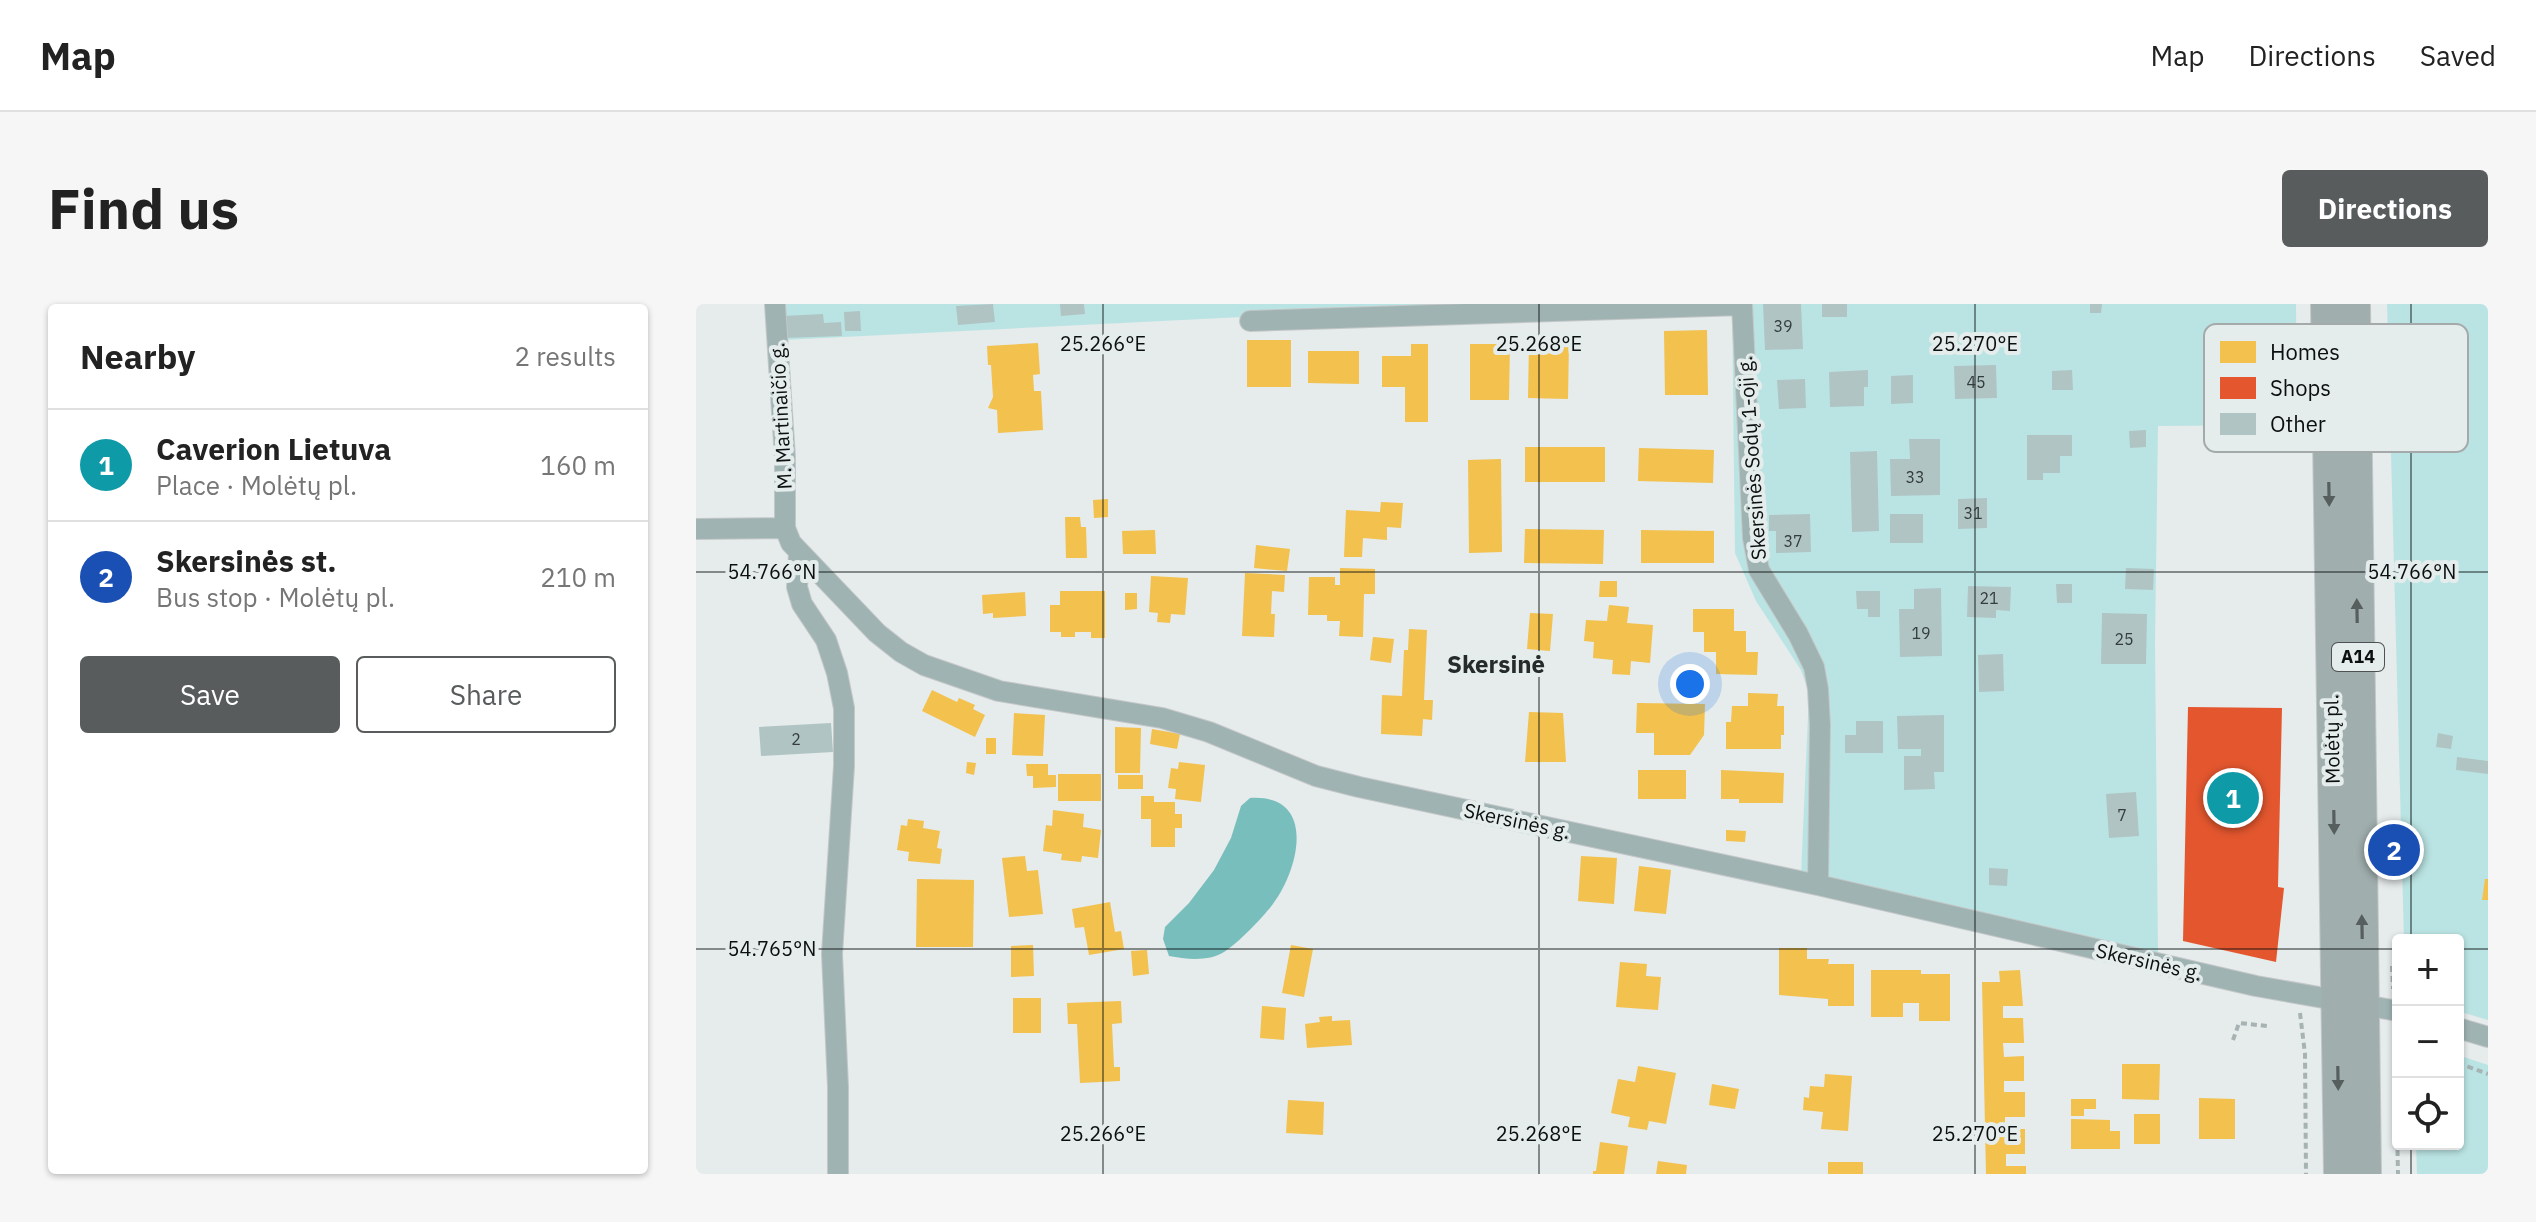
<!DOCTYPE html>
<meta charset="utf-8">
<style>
body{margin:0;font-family:"IBM Plex Sans",sans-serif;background:#f6f6f6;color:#222}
.controls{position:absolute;right:24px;bottom:24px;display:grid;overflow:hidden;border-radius:8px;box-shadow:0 2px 6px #0004}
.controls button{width:72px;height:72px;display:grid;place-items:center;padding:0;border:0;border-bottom:2px solid #e0e0e0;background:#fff;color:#222;font:40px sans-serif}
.you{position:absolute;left:994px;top:380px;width:28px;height:28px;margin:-20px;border:6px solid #fff;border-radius:50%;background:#1a73e8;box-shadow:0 0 0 12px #1a73e833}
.badge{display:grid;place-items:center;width:52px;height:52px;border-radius:50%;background:#585c5c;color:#fff;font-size:26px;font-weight:700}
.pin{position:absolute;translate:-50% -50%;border:4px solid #fff;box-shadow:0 2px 8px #0006}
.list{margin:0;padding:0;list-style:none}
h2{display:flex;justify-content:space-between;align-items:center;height:104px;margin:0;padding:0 32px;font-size:34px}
h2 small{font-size:26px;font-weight:400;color:#767676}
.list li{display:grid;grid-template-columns:52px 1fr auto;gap:24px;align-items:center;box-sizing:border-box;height:112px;padding:0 32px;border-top:2px solid #e0e0e0}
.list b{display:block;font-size:30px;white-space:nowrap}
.list p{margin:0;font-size:26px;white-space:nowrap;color:#767676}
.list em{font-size:26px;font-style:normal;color:#767676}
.actions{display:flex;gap:16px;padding:24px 32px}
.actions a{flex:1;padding:18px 0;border:2px solid #585c5c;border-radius:8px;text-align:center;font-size:28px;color:#585c5c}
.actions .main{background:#585c5c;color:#fff}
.icon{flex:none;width:44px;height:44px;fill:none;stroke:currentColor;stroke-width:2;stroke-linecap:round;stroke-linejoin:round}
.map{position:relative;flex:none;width:1792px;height:870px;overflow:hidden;border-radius:8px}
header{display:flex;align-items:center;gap:48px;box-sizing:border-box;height:112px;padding:0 40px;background:#fff;border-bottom:2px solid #e0e0e0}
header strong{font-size:38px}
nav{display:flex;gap:44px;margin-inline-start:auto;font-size:28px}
.intro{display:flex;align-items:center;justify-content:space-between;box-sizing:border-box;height:192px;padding:0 48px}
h1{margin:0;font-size:56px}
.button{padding:20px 36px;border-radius:8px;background:#585c5c;color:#fff;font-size:28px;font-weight:700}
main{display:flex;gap:48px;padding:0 48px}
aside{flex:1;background:#fff;border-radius:8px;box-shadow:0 2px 6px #0004}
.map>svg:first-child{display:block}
.green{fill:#bae4e3}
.water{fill:#77bebd}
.homes{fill:#f2c14e}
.shops{fill:#e4572e}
.building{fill:#b0c4c4}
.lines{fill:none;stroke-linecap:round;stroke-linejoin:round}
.minor-casing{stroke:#c4c7c7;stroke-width:22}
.trunk-casing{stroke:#c4c7c7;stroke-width:34}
.path{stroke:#a7b3b3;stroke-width:4;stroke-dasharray:6 4;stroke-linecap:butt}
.minor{stroke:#a0b3b3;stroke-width:20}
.trunk{stroke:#a0aeae;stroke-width:32}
.oneway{fill:#565e5e}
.ticks{fill:none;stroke:#0c0f0f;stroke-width:2;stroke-opacity:0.45}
.labels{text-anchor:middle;stroke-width:8;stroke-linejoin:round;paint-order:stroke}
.number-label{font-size:16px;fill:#353c3c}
.shield{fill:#e5ecec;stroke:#4d5151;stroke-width:2}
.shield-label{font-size:18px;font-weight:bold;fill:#0c0f0f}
.street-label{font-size:20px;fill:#0c0f0f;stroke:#e5ecec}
.quarter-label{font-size:24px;font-weight:bold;fill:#252a2a;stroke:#e5ecec}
.key{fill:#e5ecec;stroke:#a4aaaa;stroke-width:2}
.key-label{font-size:22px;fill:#0c0f0f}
.ticks-label{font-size:20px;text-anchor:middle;fill:#0c0f0f;stroke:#e5ecec;stroke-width:8;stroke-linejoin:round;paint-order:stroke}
</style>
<header>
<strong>Map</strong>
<nav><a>Map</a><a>Directions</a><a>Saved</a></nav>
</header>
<div class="intro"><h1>Find us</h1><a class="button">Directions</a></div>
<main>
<aside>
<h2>Nearby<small>2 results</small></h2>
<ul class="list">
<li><span class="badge" style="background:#0f9aa8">1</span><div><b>Caverion Lietuva</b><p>Place · Molėtų pl.</p></div><em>160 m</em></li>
<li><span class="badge" style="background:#1a4fb4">2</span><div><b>Skersinės st.</b><p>Bus stop · Molėtų pl.</p></div><em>210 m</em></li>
</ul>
<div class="actions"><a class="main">Save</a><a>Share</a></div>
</aside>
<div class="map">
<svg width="1792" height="870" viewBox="0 0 1792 870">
<rect width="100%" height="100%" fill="#e6ebeb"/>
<path class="green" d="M86 0H803L87 36Z
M1036 0H1600L1601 121 1462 122 1459 340 1462 650 1105 571 1113 389 1105 366 1060 297 1039 249Z
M1691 0H1792V716L1762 707V636H1708Z
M1762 751 1792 761V870H1721L1720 840H1762Z"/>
<path class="water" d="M554 494C624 490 602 571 573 605 563 617 541 640 528 648 512 658 490 655 473 652L467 635 469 623 493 599 518 566 535 534 545 502Z"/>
<path class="homes" d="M1011 26 1012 91H969L968 27Z
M551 36H595V83H551Z
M833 38H873L872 95 832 94Z
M342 39 344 70 337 71 338 87H345L347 126 302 129 301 106 292 104 297 93 295 61H292L291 42Z
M715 40H732V118H709V83H686V52H715Z
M774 40H814L813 96H774Z
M612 47H663V80L612 79Z
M829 143H909V178H829Z
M943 144 1018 146 1017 179 942 177Z
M805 155 806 248 773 249 772 156Z
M412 195V213L398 214 397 196Z
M685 198 707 199 705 224 691 223V236L667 234 666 253H648L650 206 684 208Z
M369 213H384L385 223H390L391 254H370Z
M829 225 908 226 907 260 828 259Z
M459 226 460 250H427L426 227Z
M945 226 1018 227V259H945Z
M560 241 594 245 591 267 558 264Z
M644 264 679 265V290H668L667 333 643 332 644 317H631V311H612L613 273H639V281H644Z
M549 269 589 271 588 288 576 287 575 310H579L578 333 546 332Z
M455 272 492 274 489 311 475 310 474 319 461 318 462 309 453 308Z
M904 277H921V293H903Z
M364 287H409V334H395V328H379V333H365V328H354V301H364Z
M329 288 330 312 297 314V309L287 310 286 291Z
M429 289H441V305L429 306Z
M913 301 933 303 931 319 957 321 954 359 935 357 934 371 916 370 917 356 897 354 898 338 888 337 890 316 911 317Z
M997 305H1038V327H1050V348H1062L1061 371 1020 370V348H1008V328H997Z
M834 309 857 310 854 347 831 345Z
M713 325 731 326 728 396H737L736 416 727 415 726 432 685 430 686 391 706 392 708 346H712Z
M677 333 698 335 695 359 674 356Z
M236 386 261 398 263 394 279 401 277 405 289 411 279 433 226 407Z
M1052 389 1082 390 1081 402H1088V431H1085V445H1030V418H1035L1036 402H1052Z
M941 399 1009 400 1008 431 994 451H958V429H940Z
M833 408 867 409 870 458H829Z
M318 409 349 411 347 452 316 451Z
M419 423 445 424 444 469H419Z
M456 425 484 430 481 445 454 440Z
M290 434H300V450H290Z
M271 458 280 459 278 471 270 469Z
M483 458 509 461 505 498 479 495 480 485 472 484 475 464 482 465Z
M330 460H352V471H360V483L337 484V472H331Z
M942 466H990V495H942Z
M1025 466 1088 469 1087 499H1043V495H1025Z
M362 470H405V497H362Z
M422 471H447V485H422Z
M445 492H458V498H479V510H486V524H479V543H455V515H445Z
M357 506 388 510 387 523 405 526 402 554 386 552 385 558 365 556 366 550 347 547 350 521 356 522Z
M212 515 228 517 227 524 244 527 241 544 246 545 244 560 212 557 213 548 201 546 205 521 211 522Z
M1030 526 1050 527 1049 538 1030 537Z
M329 552 331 567 342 566 347 610 313 613 306 554Z
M885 552 921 554 918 600 882 597Z
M943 562 975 566 970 610 938 607Z
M221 575 278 576 277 643H220Z
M1789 575H1792V596H1786Z
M414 598 419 628 425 627 428 645 393 651 388 623 379 624 376 605Z
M337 641 338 672 315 673V642Z
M595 641 617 645 608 693 586 689Z
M1083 644H1111V655H1133L1132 660H1158V702H1132V695L1083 691Z
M451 646 453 670 437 672 435 647Z
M924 658 951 660 950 672 965 673 962 706 920 703Z
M1175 666H1225V670H1254V717H1223V699H1207V713H1175Z
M1324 666 1327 702H1307V714H1327L1328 739H1307L1308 753 1328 752V777H1308V788H1329V813H1309V825H1329V850H1310V862H1330V870H1290L1286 678H1304L1303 667Z
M317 694H345V729H317Z
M425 697 426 719 416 720 418 763H424V777L384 779 381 720H372L371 699Z
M566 702 590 704 588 736 564 734Z
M636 712V717L654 716 656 741 611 744 609 720 624 718 623 713Z
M1426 760H1464L1463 796 1426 795Z
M942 762 980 769 970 820 953 817 951 826 932 823 934 813 915 809 922 775 939 778Z
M1129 770 1156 772 1152 827 1125 825 1127 808 1107 806 1108 793 1113 794 1114 782 1128 783Z
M1016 780 1043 785 1039 805 1013 801Z
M1503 794 1539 795V835H1503Z
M1375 795H1400V805H1388V812H1375Z
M592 796 628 798 627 831 590 829Z
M1438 810H1464V840H1438Z
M1375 815 1414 816V827H1424V845H1375Z
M904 838 932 842 928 870H897V867H900Z
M962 857 991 861 990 870H960Z
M1132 858H1167V870H1132Z"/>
<path class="shops" d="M1492 403 1586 404 1582 583 1588 584 1580 658 1487 637Z"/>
<path class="building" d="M297 0 299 18 262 21 260 2Z
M364 0H388L389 10 365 12Z
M1067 0H1105L1107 45 1069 46Z
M1126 0H1151V13H1126Z
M1394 0H1406L1405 9H1394Z
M164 7 165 27H149L148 8Z
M127 10 128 19 145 18 146 32 88 34 87 12Z
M1300 61 1301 94 1259 95 1258 62Z
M1172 66V83H1168V102L1134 103 1133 68Z
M1376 66 1377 86H1356V67Z
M1217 71V99L1195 100V72Z
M1109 75 1110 104 1083 105 1081 76Z
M1450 126V143L1434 144 1433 127Z
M1331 131H1376V152H1364V169H1347V176H1331Z
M1213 135H1244V191L1195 192 1194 155H1214Z
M1181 147 1183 227 1156 228 1154 148Z
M1291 194V224L1262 225V195Z
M1114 210 1115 248 1080 249V227H1073V211Z
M1194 210H1227V239H1194Z
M1430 264 1458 265 1457 286 1429 285Z
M1360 280H1376V299H1361Z
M1272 282 1315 283 1314 307 1300 306V314L1271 313Z
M1245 284 1246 352 1204 353 1203 305H1218V285Z
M1160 287H1184V313H1172V305H1161Z
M1406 309 1451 310 1450 360H1405Z
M1307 350 1308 387 1283 388 1282 351Z
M1248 411V468H1238L1239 485 1208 486V452H1225V445H1202L1201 412Z
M1160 417H1187V449H1149V431H1160Z
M135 419 137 448 65 452 63 423Z
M1742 429 1757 432 1755 445 1740 443Z
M1761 453 1792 457V470L1760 466Z
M1440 488 1443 532 1413 534 1410 490Z
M1293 564 1312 565 1311 582 1293 581Z"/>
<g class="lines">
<defs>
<path id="minor" d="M79 0 89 154V224L95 239 181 329 205 348 228 361 303 387 466 414 513 428 620 472 663 483 1122 581 1560 682 1702 707
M1046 0 1057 234 1063 266 1102 330 1118 363 1122 385 1124 421 1122 581
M554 17 1046 1
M0 225 89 224
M103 250 101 283 106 300 130 336 141 369 148 404V462L136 650 142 783V870
M1762 724 1792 733"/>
<path id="trunk" d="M1631 0 1644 870
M1658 0 1669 870"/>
</defs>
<use href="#minor" class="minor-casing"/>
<use href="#trunk" class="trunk-casing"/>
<path class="path" d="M1696 662 1697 685
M1604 709 1609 750 1610 870
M1699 726 1702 870
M1537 736 1543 719 1571 722
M1762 759 1792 770"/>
<use href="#minor" class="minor"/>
<use href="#trunk" class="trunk"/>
</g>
<defs><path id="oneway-solid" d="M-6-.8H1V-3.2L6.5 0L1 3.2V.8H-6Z" transform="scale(2)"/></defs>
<g class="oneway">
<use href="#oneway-solid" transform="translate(1633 190) rotate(89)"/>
<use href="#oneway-solid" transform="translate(1661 307) rotate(-91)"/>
<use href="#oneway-solid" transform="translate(1638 518) rotate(89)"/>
<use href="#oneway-solid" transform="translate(1666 623) rotate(-91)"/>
<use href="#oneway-solid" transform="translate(1642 774) rotate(89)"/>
</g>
<path class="ticks" d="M407 0V870M843 0V870M1279 0V870M1715 0V636M0 268H1792M0 645H1702M1762 645H1792M1715 840V870"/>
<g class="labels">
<g class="number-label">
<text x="1087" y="28">39</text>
<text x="1280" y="84">45</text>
<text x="1219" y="179">33</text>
<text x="1277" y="215">31</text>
<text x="1097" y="243">37</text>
<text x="1293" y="300">21</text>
<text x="1225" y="335">19</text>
<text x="1428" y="341">25</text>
<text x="100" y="441">2</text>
<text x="1426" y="517">7</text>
</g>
<rect class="shield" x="1636" y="339" width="52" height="28" rx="6"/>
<g class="shield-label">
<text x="1662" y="359">A14</text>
</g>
<g class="street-label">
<text transform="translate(85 112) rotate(-93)" y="7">M. Martinaičio g.</text>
<text transform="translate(1056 154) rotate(-94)" y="7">Skersinės Sodų 1-oji g.</text>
<text transform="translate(1636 435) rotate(-91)" y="7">Molėtų pl.</text>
<text transform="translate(821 517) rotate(12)" y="7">Skersinės g.</text>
<text transform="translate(1453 658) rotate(13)" y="7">Skersinės g.</text>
</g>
<g class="quarter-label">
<text x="800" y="369">Skersinė</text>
</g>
</g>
<rect x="1508" y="20" width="264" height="128" rx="12" class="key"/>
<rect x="1524" y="37" width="36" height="22" fill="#f2c14e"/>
<rect x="1524" y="73" width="36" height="22" fill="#e4572e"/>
<rect x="1524" y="109" width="36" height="22" fill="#b0c4c4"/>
<g class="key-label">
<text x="1574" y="56">Homes</text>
<text x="1574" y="92">Shops</text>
<text x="1574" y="128">Other</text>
</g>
<g class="ticks-label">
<text x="407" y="47">25.266°E</text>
<text x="843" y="47">25.268°E</text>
<text x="1279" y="47">25.270°E</text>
<text x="76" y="275">54.766°N</text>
<text x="1716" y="275">54.766°N</text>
<text x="76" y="652">54.765°N</text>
<text x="407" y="837">25.266°E</text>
<text x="843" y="837">25.268°E</text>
<text x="1279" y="837">25.270°E</text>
</g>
</svg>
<div class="controls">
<button>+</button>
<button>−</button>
<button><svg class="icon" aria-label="locate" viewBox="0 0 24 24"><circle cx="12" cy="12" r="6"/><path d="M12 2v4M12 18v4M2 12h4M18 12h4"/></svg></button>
</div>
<div class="you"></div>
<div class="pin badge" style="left:1537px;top:494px;background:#0f9aa8">1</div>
<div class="pin badge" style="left:1698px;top:546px;background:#1a4fb4">2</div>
</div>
</main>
